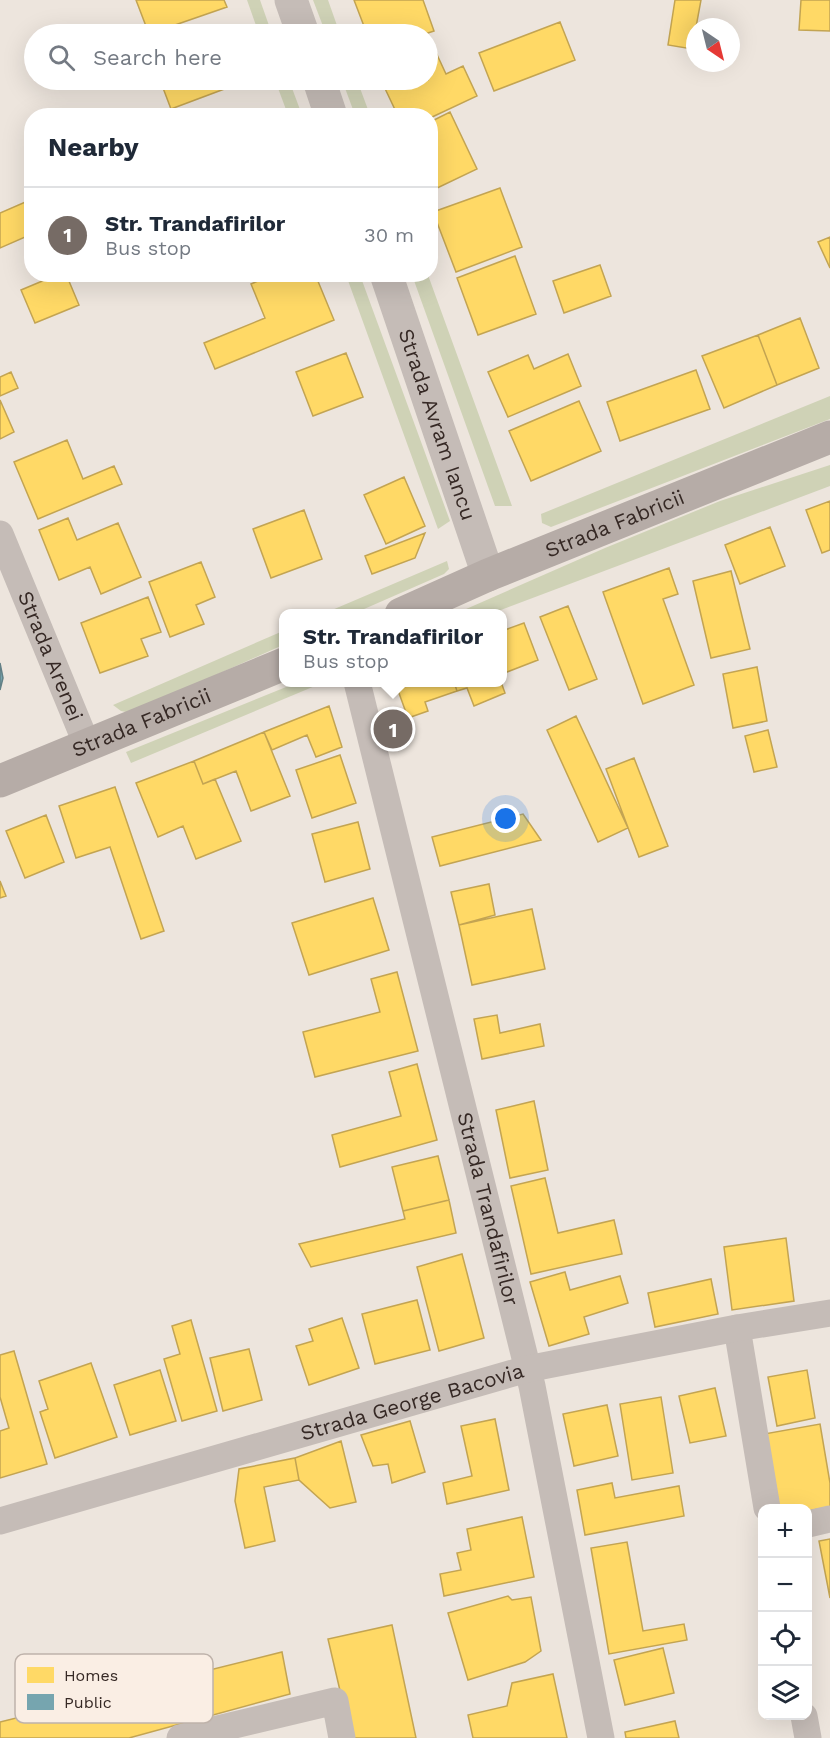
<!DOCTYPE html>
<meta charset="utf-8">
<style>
body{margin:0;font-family:"Work Sans",sans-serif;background:#f6f6f7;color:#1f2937}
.controls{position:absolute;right:18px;bottom:18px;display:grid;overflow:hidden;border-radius:12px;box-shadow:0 6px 24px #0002}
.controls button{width:54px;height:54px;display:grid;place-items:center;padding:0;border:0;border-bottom:2px solid #e0e1e3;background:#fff;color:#1f2937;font:30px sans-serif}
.compass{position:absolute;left:686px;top:18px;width:54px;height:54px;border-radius:50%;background:#fff;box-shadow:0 6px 24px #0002;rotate:145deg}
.you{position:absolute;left:506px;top:819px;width:21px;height:21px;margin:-15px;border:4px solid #fff;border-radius:50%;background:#1a73e8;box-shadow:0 0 0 9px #1a73e833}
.badge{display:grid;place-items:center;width:39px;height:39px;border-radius:50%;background:#766b65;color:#fff;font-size:20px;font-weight:700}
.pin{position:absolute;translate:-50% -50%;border:3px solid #fff;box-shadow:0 2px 6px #0006}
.popup{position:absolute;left:279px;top:609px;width:228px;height:78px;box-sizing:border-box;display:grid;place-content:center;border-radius:12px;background:#fff;filter:drop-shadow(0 2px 4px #0005);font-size:20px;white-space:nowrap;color:#747a83}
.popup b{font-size:22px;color:#1f2937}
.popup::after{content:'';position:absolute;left:50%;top:100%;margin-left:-12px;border:12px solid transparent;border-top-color:#fff}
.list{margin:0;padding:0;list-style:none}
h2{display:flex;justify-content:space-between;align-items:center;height:78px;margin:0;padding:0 24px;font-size:26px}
h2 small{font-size:20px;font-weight:400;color:#747a83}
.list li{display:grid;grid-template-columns:39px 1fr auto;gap:18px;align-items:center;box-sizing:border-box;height:96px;padding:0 24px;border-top:2px solid #e0e1e3}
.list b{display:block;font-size:22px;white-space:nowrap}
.list p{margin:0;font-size:20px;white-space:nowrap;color:#747a83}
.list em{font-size:20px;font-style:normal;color:#747a83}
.icon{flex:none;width:33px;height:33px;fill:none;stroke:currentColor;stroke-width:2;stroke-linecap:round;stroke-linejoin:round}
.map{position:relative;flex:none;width:830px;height:1738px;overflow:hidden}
.search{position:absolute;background:#fff;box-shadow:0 6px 24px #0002;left:24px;top:24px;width:414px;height:66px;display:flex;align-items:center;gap:15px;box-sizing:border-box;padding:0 21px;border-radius:33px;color:#747a83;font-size:22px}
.panel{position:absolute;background:#fff;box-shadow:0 6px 24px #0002;left:24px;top:108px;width:414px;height:174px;border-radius:24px}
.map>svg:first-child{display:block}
.green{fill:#cfd2b6}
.homes{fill:#ffd966;stroke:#c3a452;stroke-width:1.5}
.public{fill:#76a5af;stroke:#638086;stroke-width:1.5}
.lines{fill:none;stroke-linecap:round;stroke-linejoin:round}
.minor{stroke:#c5bcb7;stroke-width:27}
.tertiary{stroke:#c5bcb7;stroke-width:33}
.secondary{stroke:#b6aca7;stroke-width:33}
.labels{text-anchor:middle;stroke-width:6;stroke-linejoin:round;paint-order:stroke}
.street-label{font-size:21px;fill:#362925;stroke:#faeee4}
.key{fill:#faeee4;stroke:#bfb3ab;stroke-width:1.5}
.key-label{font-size:16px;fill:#362925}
</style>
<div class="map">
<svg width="830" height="1738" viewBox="0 0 830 1738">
<rect width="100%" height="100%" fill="#ede5dd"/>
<path class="green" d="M247 0H260L272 34H259Z
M313 0H328L340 34H326Z
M275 80H289L302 115H288Z
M342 80H357L370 115H355Z
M346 275H360L450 521 438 529Z
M412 275H428L512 506H495Z
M830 396V419L551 527 542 523 541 514Z
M830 465V486L493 613H457L605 548 720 501Z
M447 561 449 569 444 574 355 613H325Z
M283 631V645L131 713 121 711 113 705Z
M296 683H313L315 686 131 763 126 752Z"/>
<path class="homes" d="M136 0H224L227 7 149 34Z
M354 0H423L434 31 425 34H367Z
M675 0H701L692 49 668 45Z
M801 0H830V31L799 30Z
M560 22 575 60 494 91 479 53Z
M433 46 446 74 463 66 477 96 430 118V116H398L381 80H428V49Z
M160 80H242L243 82 171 109Z
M258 109 261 116H242Z
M450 112 477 169 433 190 430 185V122Z
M500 188 522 247 456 272 433 212Z
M30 200 32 204V234L0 248V213Z
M830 237V268L818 242Z
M515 256 536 314 478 335 457 278Z
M600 265 611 296 564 313 553 281Z
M59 274H66L79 305 35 323 21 290Z
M274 274H315L334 320 215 369 204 343 265 318 251 284Z
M800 318 819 368 777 385 758 335Z
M758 335 777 385 724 408 702 356Z
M346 353 363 397 313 416 296 372Z
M568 354 581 386 508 417 488 372 528 355 534 369Z
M696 370 710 409 620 441 607 402Z
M11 372 18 388 0 396V377Z
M0 400 14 432 0 439Z
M579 401 601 451 531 481 509 431Z
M67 440 83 479 114 466 122 484 38 519 14 462Z
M404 477 425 526 386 544 364 495Z
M830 501V550L822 553 806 510Z
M304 510 322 559 271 578 253 529Z
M68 518 77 540 118 523 141 577 101 594 90 567 59 580 39 530Z
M770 527 785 566 740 584 725 545Z
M425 533 415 558 372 574 365 556Z
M201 562 215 597 196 605 204 624 170 637 149 582Z
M669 568 678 594 663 599 694 685 643 704 603 592Z
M731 571 750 649 711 658 693 581Z
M148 597 161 632 141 639 148 656 100 673 81 623Z
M568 606 597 679 569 690 540 617Z
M524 623 538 660 502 674V631Z
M757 667 767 721 733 728 723 674Z
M395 682H454L457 691 425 702 428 711 408 718Z
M454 682H501L505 693 474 706 467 688 457 691Z
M329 706 342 747 316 757 307 735 272 750 264 732Z
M576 716 628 828 598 842 547 730Z
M768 730 777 767 754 772 745 736Z
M264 732 290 796 251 811 236 771 203 784 194 761Z
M340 755 356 803 312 818 296 770Z
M634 758 668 846 639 857 606 769Z
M194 761 203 784 215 779 241 841 196 859 183 826 158 837 136 783Z
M115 787 164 931 141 939 110 847 76 858 59 806Z
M523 814 541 840 440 866 432 837Z
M46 815 64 862 25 878 6 831Z
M358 822 370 869 325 882 312 834Z
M0 881 6 896 0 898Z
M489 884 495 915 459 925 451 892Z
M373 898 389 950 309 975 292 923Z
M532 909 545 969 472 985 459 925Z
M397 972 418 1051 315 1077 303 1032 380 1012 371 979Z
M497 1015 500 1033 540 1024 544 1046 482 1059 474 1019Z
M417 1064 437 1140 340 1167 332 1135 401 1116 389 1072Z
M534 1101 548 1170 510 1178 496 1110Z
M438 1156 449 1200 403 1211 392 1167Z
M545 1178 558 1233 614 1220 622 1254 531 1274 511 1186Z
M449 1200 456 1233 311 1267 299 1244 405 1219 403 1211Z
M786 1238 794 1301 732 1310 724 1247Z
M462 1254 484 1338 439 1351 417 1267Z
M565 1272 570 1290 620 1276 628 1303 584 1317 589 1334 549 1346 530 1282Z
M711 1279 718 1314 655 1327 648 1293Z
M417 1300 430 1350 375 1364 362 1314Z
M342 1318 359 1368 309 1385 296 1346 313 1341 309 1329Z
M191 1320 217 1411 182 1421 164 1359 180 1354 172 1326Z
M249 1349 262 1400 223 1411 210 1358Z
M14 1351 47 1464 0 1478V1431L9 1428 0 1397V1355Z
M91 1363 117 1437 55 1458 40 1412 48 1409 39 1381Z
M160 1370 176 1421 130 1435 114 1385Z
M807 1370 815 1418 777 1426 768 1377Z
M715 1388 726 1436 690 1443 679 1396Z
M661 1397 673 1473 632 1480 620 1404Z
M607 1405 618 1456 574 1466 563 1414Z
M495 1419 509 1490 447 1504 443 1483 472 1476 461 1426Z
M410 1421 425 1472 392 1483 388 1464 373 1466 361 1435Z
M820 1424 830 1483V1507L808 1511V1508H777L764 1434Z
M341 1441 356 1502 330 1508 299 1480 295 1458Z
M295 1458 299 1480 264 1487 275 1541 245 1548 235 1501 239 1469Z
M612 1483 615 1498 679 1486 684 1516 585 1535 577 1490Z
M522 1517 534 1577 444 1596 440 1574 461 1570 457 1553 471 1550 467 1529Z
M830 1539V1598L819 1541Z
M627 1542 643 1631 684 1624 687 1640 609 1654 591 1548Z
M508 1596 512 1600 531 1597 541 1651 525 1662 468 1680 448 1613Z
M392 1625 416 1738H351L328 1639Z
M663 1648 674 1693 625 1705 614 1660Z
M282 1652 290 1694 129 1738H0V1722Z
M553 1674 567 1738H473L468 1715 507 1706 512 1683Z
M675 1721 679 1738H626L625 1732Z"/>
<path class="public" d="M0 663 3 678 0 690Z"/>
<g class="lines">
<g class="minor">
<path id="s1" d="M0 534 87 745"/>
<path id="s2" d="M357 682 532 1386 601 1738"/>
<path d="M737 1328 767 1508"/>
<path id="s3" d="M0 1521 527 1369 737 1328 830 1313"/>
<path d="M808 1524 830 1519"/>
<path d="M804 1716 808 1738"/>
<path d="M180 1738 335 1701 342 1738"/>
</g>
<g class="tertiary">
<path d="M291 0 303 34"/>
<path d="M319 80 331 116"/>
<path id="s4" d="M386 274 488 575"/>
</g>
<g class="secondary">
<path id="s5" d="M401 614 488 575 830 437"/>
<path id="s6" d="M0 781 284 664"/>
</g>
</g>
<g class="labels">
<g class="street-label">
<text dy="7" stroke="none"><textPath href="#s4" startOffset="159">Strada Avram Iancu</textPath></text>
<text dy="7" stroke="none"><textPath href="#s5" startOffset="232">Strada Fabricii</textPath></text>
<text dy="7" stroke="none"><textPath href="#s1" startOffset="132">Strada Arenei</textPath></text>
<text dy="7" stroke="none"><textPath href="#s6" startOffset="153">Strada Fabricii</textPath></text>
<text dy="7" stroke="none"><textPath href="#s2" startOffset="543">Strada Trandafirilor</textPath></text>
<text dy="7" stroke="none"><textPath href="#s3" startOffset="429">Strada George Bacovia</textPath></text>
</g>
</g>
<rect x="15" y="1654" width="198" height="69" rx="9" class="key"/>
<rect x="27" y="1667" width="27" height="16" fill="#ffd966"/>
<rect x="27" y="1694" width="27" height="16" fill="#76a5af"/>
<g class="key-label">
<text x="64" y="1681">Homes</text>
<text x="64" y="1708">Public</text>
</g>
</svg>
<div class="controls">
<button>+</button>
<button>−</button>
<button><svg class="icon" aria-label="locate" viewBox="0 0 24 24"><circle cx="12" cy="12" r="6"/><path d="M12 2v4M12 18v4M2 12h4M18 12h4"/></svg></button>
<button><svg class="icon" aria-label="layers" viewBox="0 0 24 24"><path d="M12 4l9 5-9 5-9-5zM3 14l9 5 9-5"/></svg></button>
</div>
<svg class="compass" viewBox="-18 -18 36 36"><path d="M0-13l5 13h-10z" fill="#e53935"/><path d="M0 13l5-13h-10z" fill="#747a83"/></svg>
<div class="you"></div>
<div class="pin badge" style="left:393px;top:729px">1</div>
<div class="popup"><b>Str. Trandafirilor</b>Bus stop</div>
<div class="search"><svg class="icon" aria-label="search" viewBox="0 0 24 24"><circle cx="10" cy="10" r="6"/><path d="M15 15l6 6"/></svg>Search here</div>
<section class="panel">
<h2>Nearby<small></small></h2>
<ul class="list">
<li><span class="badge">1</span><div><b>Str. Trandafirilor</b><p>Bus stop</p></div><em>30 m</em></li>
</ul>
</section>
</div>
